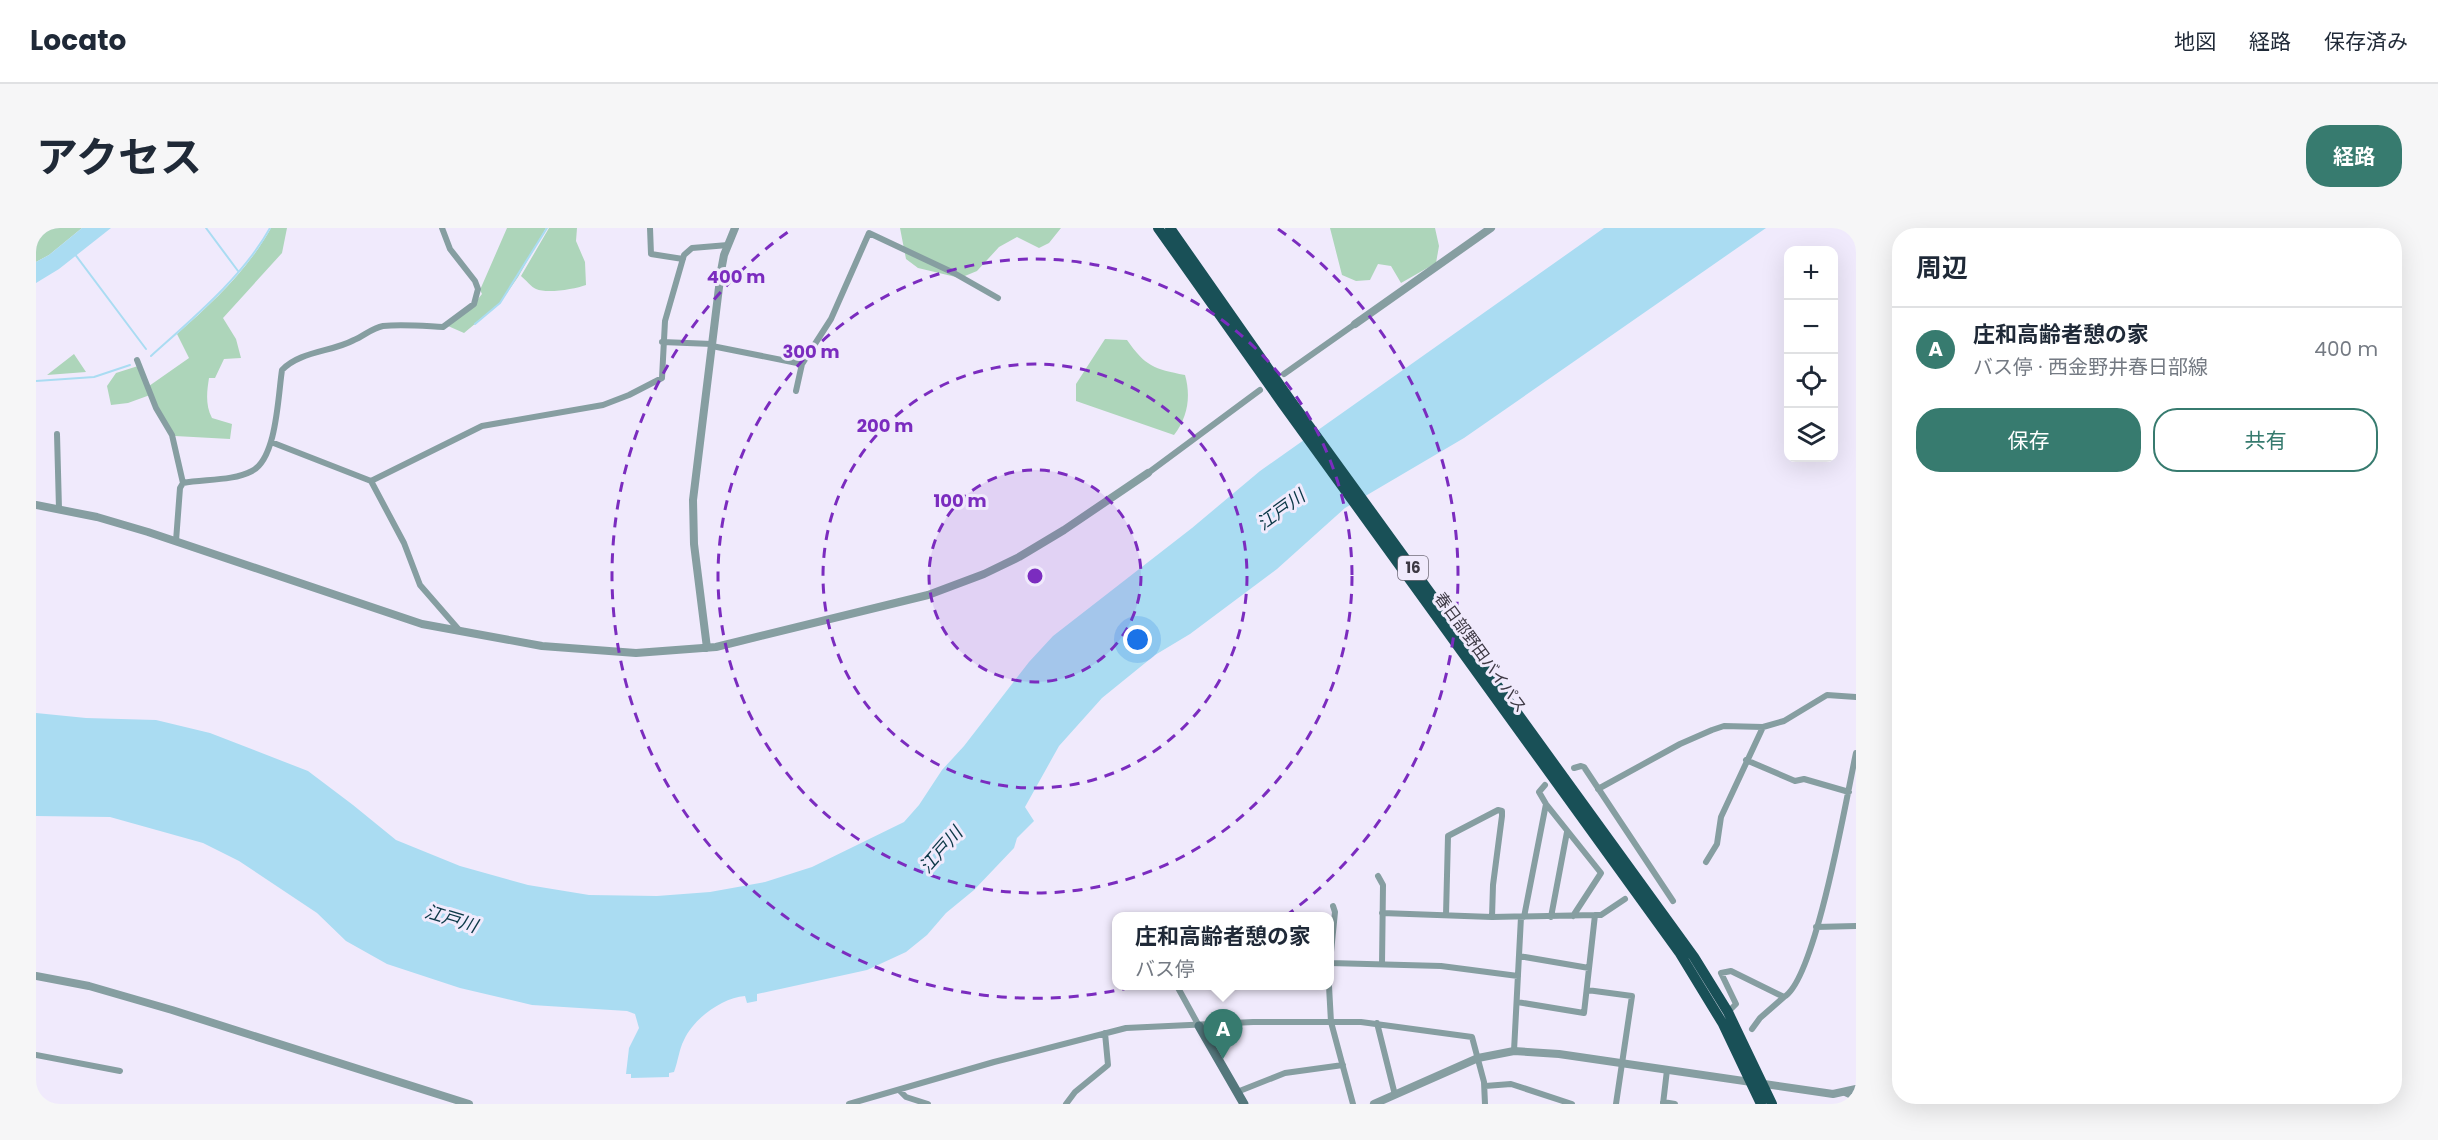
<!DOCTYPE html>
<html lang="ja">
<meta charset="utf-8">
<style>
body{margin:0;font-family:Poppins,"Noto Sans JP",sans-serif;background:#f6f6f7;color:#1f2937}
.controls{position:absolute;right:18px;top:18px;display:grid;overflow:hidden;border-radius:12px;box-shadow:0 6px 24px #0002}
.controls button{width:54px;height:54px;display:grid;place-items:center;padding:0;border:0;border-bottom:2px solid #e0e1e3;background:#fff;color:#1f2937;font:30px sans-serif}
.you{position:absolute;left:1102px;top:412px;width:21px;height:21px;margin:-15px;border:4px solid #fff;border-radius:50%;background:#1a73e8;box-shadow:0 0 0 9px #1a73e833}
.badge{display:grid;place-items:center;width:39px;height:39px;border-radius:50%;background:#377b6f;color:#fff;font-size:20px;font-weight:700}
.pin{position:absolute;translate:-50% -50px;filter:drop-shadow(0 2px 3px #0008)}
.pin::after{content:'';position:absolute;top:32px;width:21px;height:18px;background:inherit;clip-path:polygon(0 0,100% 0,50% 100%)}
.popup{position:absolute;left:1076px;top:684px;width:222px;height:78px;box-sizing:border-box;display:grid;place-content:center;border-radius:12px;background:#fff;filter:drop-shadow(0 2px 4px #0005);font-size:20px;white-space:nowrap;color:#747a83}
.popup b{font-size:22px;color:#1f2937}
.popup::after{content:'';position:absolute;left:50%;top:100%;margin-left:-12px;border:12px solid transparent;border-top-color:#fff}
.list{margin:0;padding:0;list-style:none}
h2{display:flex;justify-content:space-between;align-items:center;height:78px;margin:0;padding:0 24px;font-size:26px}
h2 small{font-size:20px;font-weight:400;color:#747a83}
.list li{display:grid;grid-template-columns:39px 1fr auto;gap:18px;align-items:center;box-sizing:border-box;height:84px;padding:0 24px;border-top:2px solid #e0e1e3}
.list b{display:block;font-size:22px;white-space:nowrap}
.list p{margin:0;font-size:20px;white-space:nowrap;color:#747a83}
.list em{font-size:20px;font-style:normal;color:#747a83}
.actions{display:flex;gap:12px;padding:18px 24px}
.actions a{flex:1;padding:14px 0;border:2px solid #377b6f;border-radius:24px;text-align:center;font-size:21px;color:#377b6f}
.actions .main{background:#377b6f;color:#fff}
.icon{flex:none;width:33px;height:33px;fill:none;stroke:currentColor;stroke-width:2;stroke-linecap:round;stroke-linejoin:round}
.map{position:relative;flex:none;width:1820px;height:876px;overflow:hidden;border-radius:24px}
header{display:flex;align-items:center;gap:36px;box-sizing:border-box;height:84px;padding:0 30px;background:#fff;border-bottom:2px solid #e0e1e3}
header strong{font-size:28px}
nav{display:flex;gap:33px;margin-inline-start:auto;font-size:21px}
.intro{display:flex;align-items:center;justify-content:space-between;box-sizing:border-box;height:144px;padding:0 36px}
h1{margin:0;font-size:42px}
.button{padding:15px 27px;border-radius:24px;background:#377b6f;color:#fff;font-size:21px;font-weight:700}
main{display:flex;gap:36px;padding:0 36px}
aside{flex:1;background:#fff;border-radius:24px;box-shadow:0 6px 24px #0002}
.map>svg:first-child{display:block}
.green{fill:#add5ba}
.water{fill:#aadcf2}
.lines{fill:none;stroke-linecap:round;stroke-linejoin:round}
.stream{stroke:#aadcf2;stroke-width:2}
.minor{stroke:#869ea1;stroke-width:6}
.tertiary{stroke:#869ea1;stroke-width:8}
.secondary{stroke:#54777c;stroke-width:9}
.trunk{stroke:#195057;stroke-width:10}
.ring{fill:none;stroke:#7b2cbf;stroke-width:3;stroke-dasharray:10 8}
.labels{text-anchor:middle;stroke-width:6;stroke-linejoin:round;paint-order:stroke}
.shield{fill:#f0eafc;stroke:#726d7a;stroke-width:1.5}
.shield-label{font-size:15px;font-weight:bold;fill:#3c3843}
.street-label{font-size:16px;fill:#3c3843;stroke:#f0eafc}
.water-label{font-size:18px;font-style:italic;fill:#0a3746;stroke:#f0eafc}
.centre{fill:#7b2cbf;stroke:#f0eafc;stroke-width:3}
.ring-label{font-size:18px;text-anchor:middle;font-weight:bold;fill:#7b2cbf;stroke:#f0eafc;stroke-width:6;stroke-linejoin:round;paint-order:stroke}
</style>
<header>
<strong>Locato</strong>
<nav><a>地図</a><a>経路</a><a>保存済み</a></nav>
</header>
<div class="intro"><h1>アクセス</h1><a class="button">経路</a></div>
<main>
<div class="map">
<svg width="1820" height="876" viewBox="0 0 1820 876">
<rect width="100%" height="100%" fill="#f0eafc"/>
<path class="green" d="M0 0H46L13 27 0 34Z
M235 0H251L246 25 187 90 200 111 205 130 188 131 179 150H173C171 163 169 177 176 190L196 196 194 211 139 208 120 176 113 158 153 130 141 106C177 74 211 43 235 0Z
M471 0H510L482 49 464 75 428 105 412 98 434 81 446 66 444 62Z
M513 0H541L540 13 549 34 550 57C539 61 511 66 500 61 495 59 490 52 485 48Z
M864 0H1025L1013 15 1003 20 981 9 963 19 941 43 924 50 882 40 870 31Z
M1294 0H1399L1403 18 1400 35 1365 55 1355 38 1342 36 1334 52 1320 53 1306 47Z
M1069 111 1091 112C1109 138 1118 141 1149 147 1155 168 1152 189 1138 207L1040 173V156Z
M38 126 50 144 11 147Z
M102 138 114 167 92 175 75 177 71 158 80 145Z"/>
<path class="water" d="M46 0H75L23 41 0 55V34L13 27Z
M1568 0H1730L1428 210 1309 280 1241 341 1154 406 1119 427 1066 470 1023 518 989 579 998 593 981 610 978 620 938 662 910 685 891 707 870 724 831 742 721 766V773L711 775 709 768C686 770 658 790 648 812 643 821 642 834 638 844L633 845V849L595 850V846H590L593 820 603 800 599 786 591 783 496 777 424 760 351 736 310 713 281 685 203 633 167 615 74 589 0 588V485L50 490 120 492 174 505 272 543 317 577 360 612 424 638 492 657 553 667 621 668 674 664 729 654 776 639 868 594 883 577 906 542 928 518 993 434 1017 408 1156 300 1224 243Z"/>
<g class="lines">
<path class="stream" d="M170 0 202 43
M38 25 110 121
M439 96 464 75 511 0
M115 128C156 91 207 49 234 0
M0 153 58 149 94 137"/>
<path class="minor" d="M614 0 615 26 647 31
M626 114 676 116
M676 118 766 136
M101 132 120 180 136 207 147 255 144 260 140 313
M1248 146 1319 96
M760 163 766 136 795 91 833 5 918 45 962 70
M21 206 23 281
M235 214 335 253 368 315 384 357 424 403
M1112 245 1224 162
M335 253 446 198 567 177 593 167 626 150 629 93 648 27 656 20 692 17
M147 255C169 251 197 253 216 243 241 230 242 167 246 142 264 123 296 124 318 112 328 108 336 100 347 98 367 96 387 98 407 99L438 76 442 61 439 53 414 21 406 0
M1710 532 1759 553 1768 551 1813 564
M1538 540 1545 538 1548 539 1637 673
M1509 557 1503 564 1510 576 1565 645 1537 688
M1562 561 1644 516 1676 502 1688 498 1727 499 1748 493 1791 467 1820 469
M1670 634 1681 616 1685 589 1727 499
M1342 648 1347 657 1346 736
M1346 685 1456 689 1559 687H1565L1589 671
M1410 687 1412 608 1462 582 1466 583V588L1457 657 1456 689
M1488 689 1510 576
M1515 689 1531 604
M1780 699 1820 698
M1483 728 1553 740
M1294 734 1299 684 1297 678
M1294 735 1405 738 1482 748
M1141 758 1163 798
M1293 758 1295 794 1317 876
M1551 762 1596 768 1580 876
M1481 774 1548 785 1559 687
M1692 784 1700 776 1685 745 1695 743 1748 769C1780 751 1811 566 1820 525
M1341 795 1359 867
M1716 801 1724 790 1748 769
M1478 823 1485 689
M0 827 84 843
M1449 858 1475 856 1536 876
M863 862 870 869 892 876
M1201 864 1249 845 1307 837
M1809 865 1820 870
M1627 874 1639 876
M813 876 958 834 1090 800 1217 794H1325L1436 809 1448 854 1449 876
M1030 876 1039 864 1072 837 1069 805
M1627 876 1631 842"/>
<path class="tertiary" d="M1319 96 1455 0
M0 277 61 289 112 304 386 396 506 418 600 425 680 419 892 367 948 346 983 329 1028 302 1112 245
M671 420 658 316 657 272 685 43 688 27 699 0
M0 748 53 758 136 782 433 876
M1338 876 1442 830 1478 823 1523 826 1797 866 1820 861"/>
<path class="secondary" d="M1163 798 1208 876"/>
<path class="trunk" d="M1122 0 1246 175 1643 724 1687 796 1725 876
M1134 0 1253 170 1658 729 1692 784 1736 876"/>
</g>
<circle cx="999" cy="348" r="106" fill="#7b2cbf" fill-opacity=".12"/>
<g class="ring">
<circle cx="999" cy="348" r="106"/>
<circle cx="999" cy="348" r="212"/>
<circle cx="999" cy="348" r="317"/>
<path d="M1242 1A423 423 0 1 1 756 1"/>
</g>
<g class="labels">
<rect class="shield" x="1362" y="328" width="30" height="24" rx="4.5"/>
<g class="shield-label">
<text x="1377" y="345">16</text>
</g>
<g class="street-label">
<text transform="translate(1445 424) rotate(54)" y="6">春日部野田バイパス</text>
</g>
<g class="water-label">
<text transform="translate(1245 282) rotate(-36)" y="6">江戸川</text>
<text transform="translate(905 622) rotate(-49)" y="6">江戸川</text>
<text transform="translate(415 691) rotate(17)" y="6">江戸川</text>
</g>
</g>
<circle cx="999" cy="348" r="9" class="centre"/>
<g class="ring-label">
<text x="700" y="55">400 m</text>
<text x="775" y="130">300 m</text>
<text x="849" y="204">200 m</text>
<text x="924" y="279">100 m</text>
</g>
</svg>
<div class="controls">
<button>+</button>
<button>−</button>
<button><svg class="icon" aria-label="locate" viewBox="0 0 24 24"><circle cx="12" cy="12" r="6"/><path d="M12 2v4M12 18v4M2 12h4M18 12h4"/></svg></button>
<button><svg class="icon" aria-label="layers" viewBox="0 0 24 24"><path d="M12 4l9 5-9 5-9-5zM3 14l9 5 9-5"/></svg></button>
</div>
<div class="you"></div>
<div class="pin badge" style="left:1187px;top:831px">A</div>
<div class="popup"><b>庄和高齢者憩の家</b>バス停</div>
</div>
<aside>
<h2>周辺<small></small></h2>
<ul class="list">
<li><span class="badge">A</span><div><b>庄和高齢者憩の家</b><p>バス停 · 西金野井春日部線</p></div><em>400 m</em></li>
</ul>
<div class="actions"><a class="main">保存</a><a>共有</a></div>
</aside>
</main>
